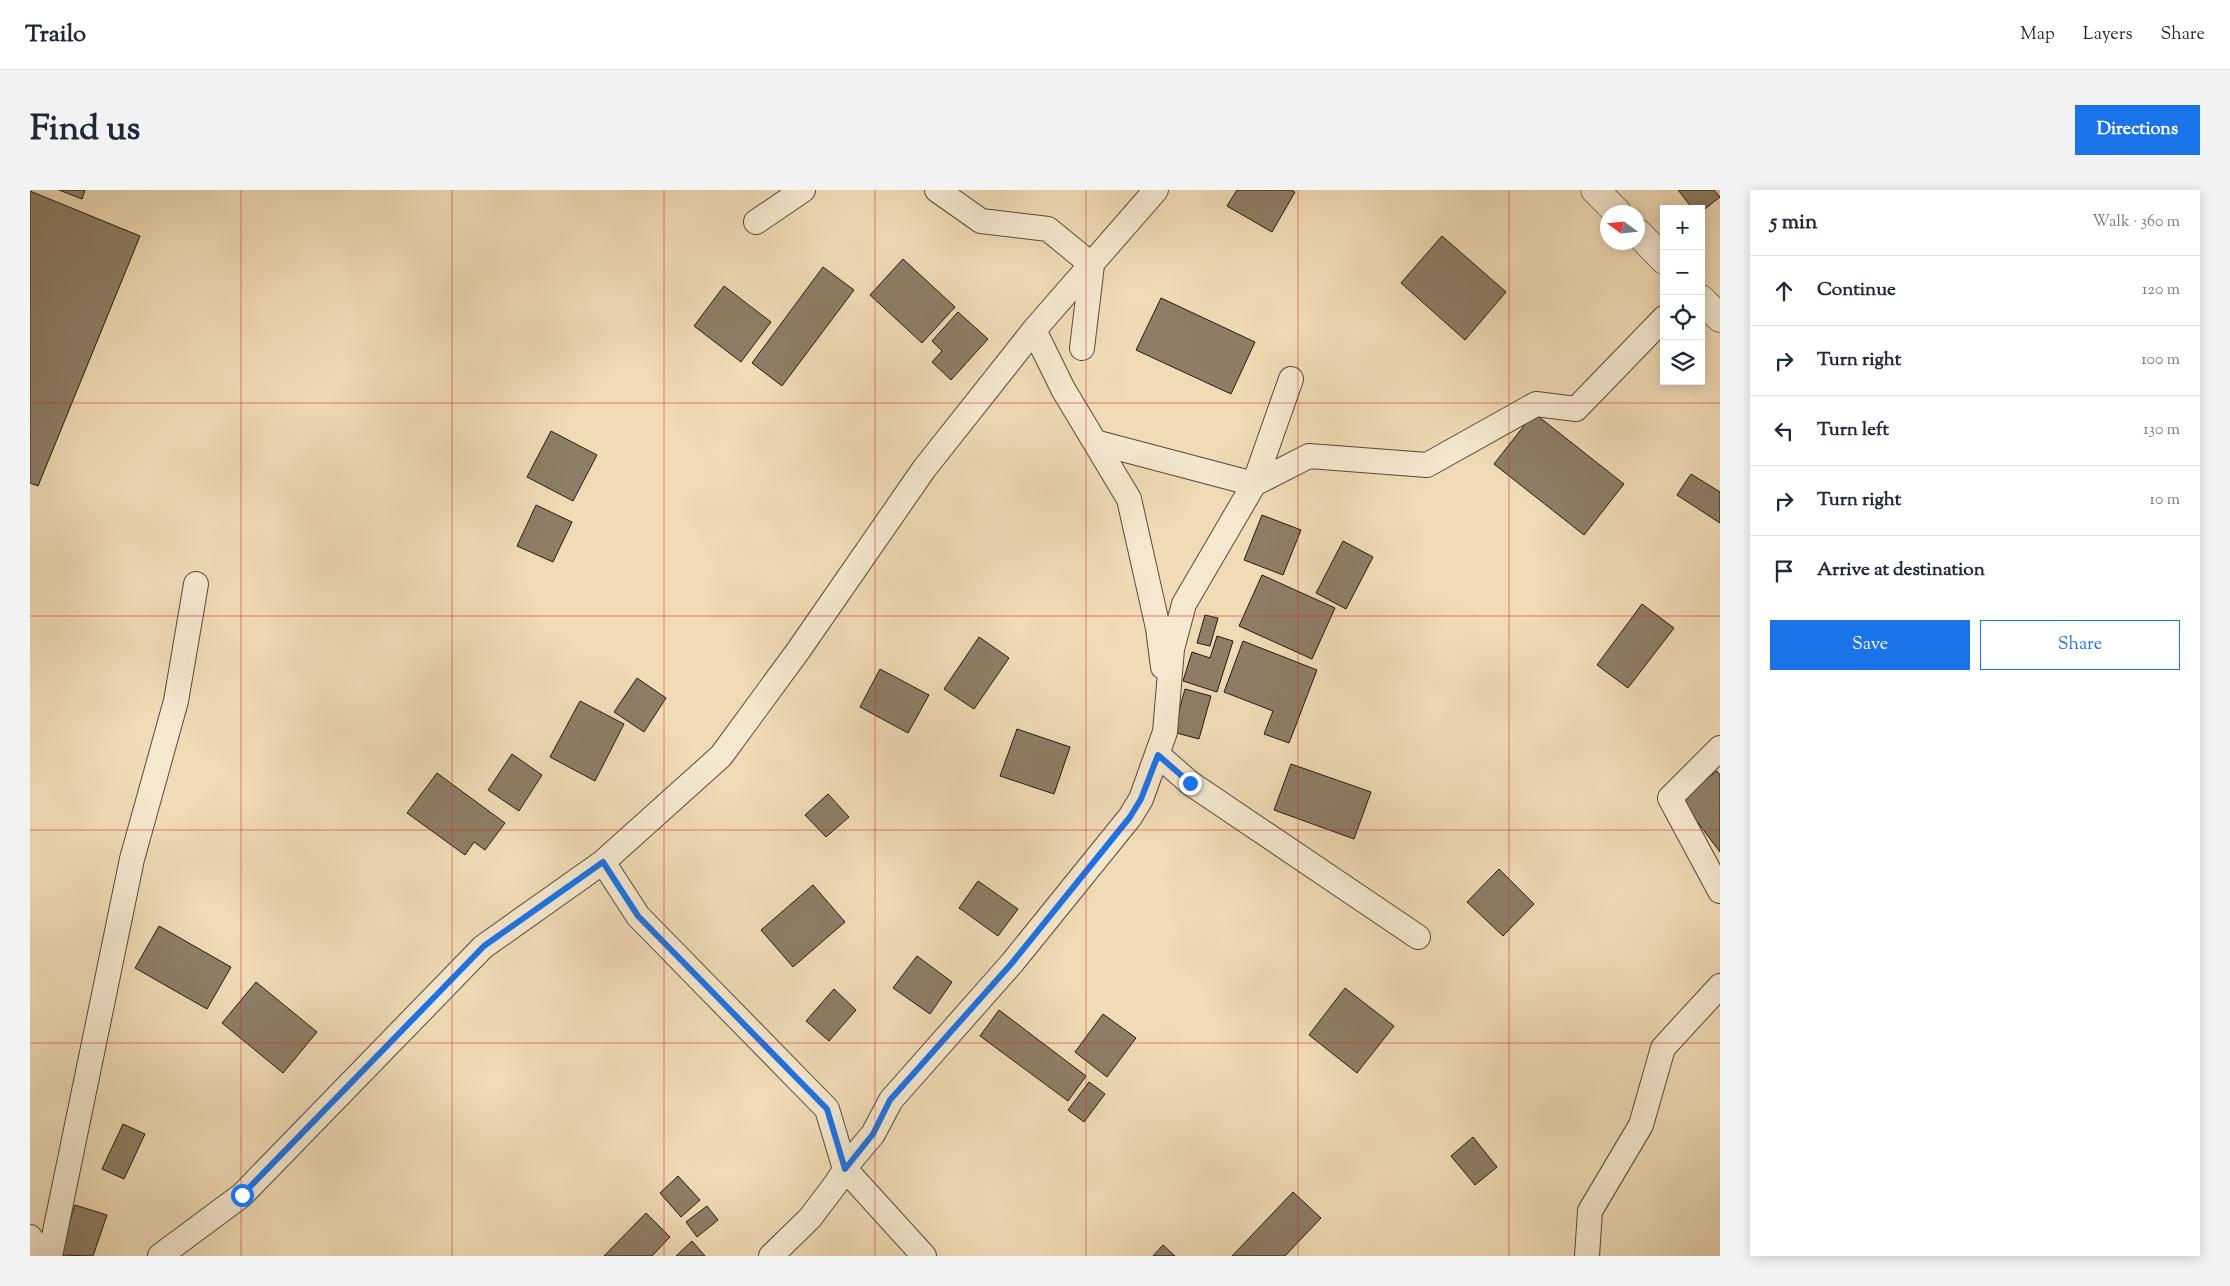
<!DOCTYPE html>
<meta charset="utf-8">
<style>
body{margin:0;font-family:"Sorts Mill Goudy",serif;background:#f2f2f3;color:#1f2937}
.controls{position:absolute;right:15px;top:15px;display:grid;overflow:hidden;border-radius:0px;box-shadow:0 2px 12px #0003}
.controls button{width:45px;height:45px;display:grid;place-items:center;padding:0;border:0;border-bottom:1px solid #e0e1e3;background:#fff;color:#1f2937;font:25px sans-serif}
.compass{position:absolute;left:1570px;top:15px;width:45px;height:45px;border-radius:50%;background:#fff;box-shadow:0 2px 12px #0003;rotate:285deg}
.stop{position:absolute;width:15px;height:15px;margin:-11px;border:4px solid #1a73e8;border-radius:50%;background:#fff}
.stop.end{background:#1a73e8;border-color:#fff;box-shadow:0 1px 5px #0008}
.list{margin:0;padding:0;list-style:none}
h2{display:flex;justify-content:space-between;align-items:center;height:65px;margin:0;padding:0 20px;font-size:21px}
h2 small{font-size:16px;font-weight:400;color:#747a83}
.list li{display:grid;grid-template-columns:32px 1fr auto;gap:15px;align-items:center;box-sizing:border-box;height:70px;padding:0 20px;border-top:1px solid #e0e1e3}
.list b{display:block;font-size:19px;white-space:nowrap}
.list em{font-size:16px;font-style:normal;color:#747a83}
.actions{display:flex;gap:10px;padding:15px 20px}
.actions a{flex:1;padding:11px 0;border:1px solid #1a73e8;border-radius:0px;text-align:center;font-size:18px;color:#1a73e8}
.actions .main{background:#1a73e8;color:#fff}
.icon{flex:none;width:28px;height:28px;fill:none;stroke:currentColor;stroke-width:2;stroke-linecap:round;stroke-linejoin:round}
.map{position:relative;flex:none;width:1690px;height:1066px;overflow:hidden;border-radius:0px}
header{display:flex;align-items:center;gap:30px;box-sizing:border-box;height:70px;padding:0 25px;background:#fff;border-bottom:1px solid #e0e1e3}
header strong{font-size:24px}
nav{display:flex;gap:28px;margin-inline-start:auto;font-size:18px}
.intro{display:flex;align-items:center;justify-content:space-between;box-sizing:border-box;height:120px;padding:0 30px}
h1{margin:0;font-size:35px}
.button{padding:12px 22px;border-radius:0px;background:#1a73e8;color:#fff;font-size:18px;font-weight:700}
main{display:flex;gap:30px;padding:0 30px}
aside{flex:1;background:#fff;border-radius:0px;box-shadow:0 2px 12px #0003}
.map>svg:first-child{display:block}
.building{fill:#8e7e66;stroke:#231a11}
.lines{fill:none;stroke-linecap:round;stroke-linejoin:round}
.street-casing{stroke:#564a3a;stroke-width:26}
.secondary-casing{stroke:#231a11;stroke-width:29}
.street{stroke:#f5e8cf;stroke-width:24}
.secondary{stroke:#f5e8cf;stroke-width:28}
.route{stroke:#1a73e8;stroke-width:6}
.grid{fill:none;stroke:#d62828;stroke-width:1;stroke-opacity:0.55}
</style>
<header>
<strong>Trailo</strong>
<nav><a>Map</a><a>Layers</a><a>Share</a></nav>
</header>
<div class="intro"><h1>Find us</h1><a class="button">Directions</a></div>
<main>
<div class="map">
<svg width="1690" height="1066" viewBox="0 0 1690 1066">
<rect width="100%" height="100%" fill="#f0dbb5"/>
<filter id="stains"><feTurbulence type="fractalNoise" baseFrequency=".004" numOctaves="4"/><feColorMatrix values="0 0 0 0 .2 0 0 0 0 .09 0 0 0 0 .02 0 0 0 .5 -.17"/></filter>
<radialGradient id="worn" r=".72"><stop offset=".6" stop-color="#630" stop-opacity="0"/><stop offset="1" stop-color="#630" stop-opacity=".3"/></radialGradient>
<path class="building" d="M29 0H55L52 9Z
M1207 0H1261L1265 2 1242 42 1197 16Z
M1648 0H1684L1690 7 1671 22V19H1663Z
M0 1 110 46 8 296 0 293Z
M1412 46 1476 102 1435 150 1371 93Z
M873 69 925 117 892 153 840 105Z
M793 77 824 100 752 196 722 173Z
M694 96 741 132 711 172 664 136Z
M1131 108 1225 152 1201 204 1106 160Z
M928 122 958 149 921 190 902 172 912 161 902 151Z
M1504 223 1594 294 1554 345 1464 274Z
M521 241 567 265 543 311 497 287Z
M1661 284 1690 302V333L1647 305Z
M506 315 542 332 523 372 487 356Z
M1232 325 1271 340 1253 385 1214 370Z
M1313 351 1343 367 1316 419 1286 403Z
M1232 385 1305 418 1282 469 1209 436Z
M1612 414 1644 438 1598 498 1567 475Z
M1175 425 1188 428 1180 456 1167 453Z
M1187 446 1203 451 1187 502 1153 491 1162 462 1180 468Z
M949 447 979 468 944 519 914 499Z
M1213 451 1287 480 1259 553 1234 544 1243 521 1194 502Z
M850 479 899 505 878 543 830 517Z
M607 488 636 508 614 542 584 522Z
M1155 499 1181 506 1169 549 1143 542Z
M550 511 594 534 565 591 520 567Z
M987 539 1040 557 1024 604 970 586Z
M482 564 512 585 489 621 458 600Z
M1261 574 1341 602 1324 649 1244 620Z
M1687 581 1690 585V662L1650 609Z
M407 583 475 633 455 660 444 652 435 665 377 623Z
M798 604 819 627 796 647 775 625Z
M1469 679 1504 714 1473 746 1437 712Z
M948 691 988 719 968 746 929 718Z
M783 695 815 732 763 777 731 740Z
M129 736 201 777 177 819 105 778Z
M887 766 922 792 900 824 863 798Z
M226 792 287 842 253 883 192 833Z
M1315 798 1364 836 1327 883 1279 845Z
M804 799 826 820 799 851 776 831Z
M969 820 1056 886 1038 911 950 846Z
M1073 824 1106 848 1077 887 1045 862Z
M1059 892 1075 904 1054 932 1038 920Z
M93 934 115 944 94 989 72 979Z
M1443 947 1467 977 1445 995 1421 966Z
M648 986 670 1010 651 1027 630 1003Z
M1263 1002 1291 1028 1255 1066H1202Z
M45 1015 77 1025 63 1066 29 1065Z
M677 1016 688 1030 667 1047 656 1032Z
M616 1023 640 1047 622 1066H574Z
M662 1051 675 1066H646Z
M1133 1055 1145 1066H1123Z"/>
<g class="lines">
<defs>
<path id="street" d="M907 0 951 31 1018 39 1062 75 1052 158
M726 32 773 0
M1004 140 1033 199 1099 309 1128 438 1133 477
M1065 252 1224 294 1279 266 1397 275 1506 214 1546 219 1634 128
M1690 558 1640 608 1690 701
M1128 565 1160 593 1388 747
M573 672 608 726 797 919 815 979 894 1066
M0 1047 14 1066
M20 1066 102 669 146 511 166 394
M130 1066 212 1005 453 757 573 672 691 566 768 461 894 279 1004 140 1126 0
M741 1066 780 1028 805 995 822 969 843 944 861 910 982 773 1100 627 1111 609 1135 542 1142 459 1154 414 1224 294 1261 189
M1557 1066 1560 1021 1611 935 1633 858 1690 796"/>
<path id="secondary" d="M1565 0 1587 22
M1608 43 1634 70
M1671 109 1690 128"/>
</defs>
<use href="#street" class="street-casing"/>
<use href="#secondary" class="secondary-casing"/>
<use href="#street" class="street"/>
<use href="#secondary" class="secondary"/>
</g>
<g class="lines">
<path class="route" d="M212 1005 454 756 573 672 608 726 797 919 815 979 843 944 860 910 982 773 1100 627 1111 609 1128 565 1160 593"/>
</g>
<path class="grid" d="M211 0V1066M422 0V1066M634 0V1066M845 0V1066M1056 0V1066M1268 0V1066M1479 0V1066M0 213H1690M0 426H1690M0 640H1690M0 853H1690"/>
<rect width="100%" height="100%" filter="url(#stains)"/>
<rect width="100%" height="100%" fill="url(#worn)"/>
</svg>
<div class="controls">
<button>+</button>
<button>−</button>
<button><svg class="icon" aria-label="locate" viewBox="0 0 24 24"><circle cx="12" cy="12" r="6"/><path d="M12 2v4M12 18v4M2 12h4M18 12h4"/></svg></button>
<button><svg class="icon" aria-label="layers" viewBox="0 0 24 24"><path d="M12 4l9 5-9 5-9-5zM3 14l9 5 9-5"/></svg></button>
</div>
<svg class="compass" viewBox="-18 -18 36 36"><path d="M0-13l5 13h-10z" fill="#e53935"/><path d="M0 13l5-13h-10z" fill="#747a83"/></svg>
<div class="stop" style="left:212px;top:1005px"></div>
<div class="stop end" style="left:1160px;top:593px"></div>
</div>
<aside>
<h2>5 min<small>Walk · 360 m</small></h2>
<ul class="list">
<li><svg class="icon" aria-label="ahead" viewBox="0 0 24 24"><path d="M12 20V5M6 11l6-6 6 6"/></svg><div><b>Continue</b></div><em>120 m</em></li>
<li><svg class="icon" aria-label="right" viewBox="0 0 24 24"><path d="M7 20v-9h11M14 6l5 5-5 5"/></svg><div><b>Turn right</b></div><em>100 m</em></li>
<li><svg class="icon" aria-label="left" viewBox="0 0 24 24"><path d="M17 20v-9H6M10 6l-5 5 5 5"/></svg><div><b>Turn left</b></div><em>130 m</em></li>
<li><svg class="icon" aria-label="right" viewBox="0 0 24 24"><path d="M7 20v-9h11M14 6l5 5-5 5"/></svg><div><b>Turn right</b></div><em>10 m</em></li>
<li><svg class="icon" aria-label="arrive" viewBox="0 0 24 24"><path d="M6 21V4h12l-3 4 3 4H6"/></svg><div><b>Arrive at destination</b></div></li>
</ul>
<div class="actions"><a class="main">Save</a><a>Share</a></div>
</aside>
</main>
